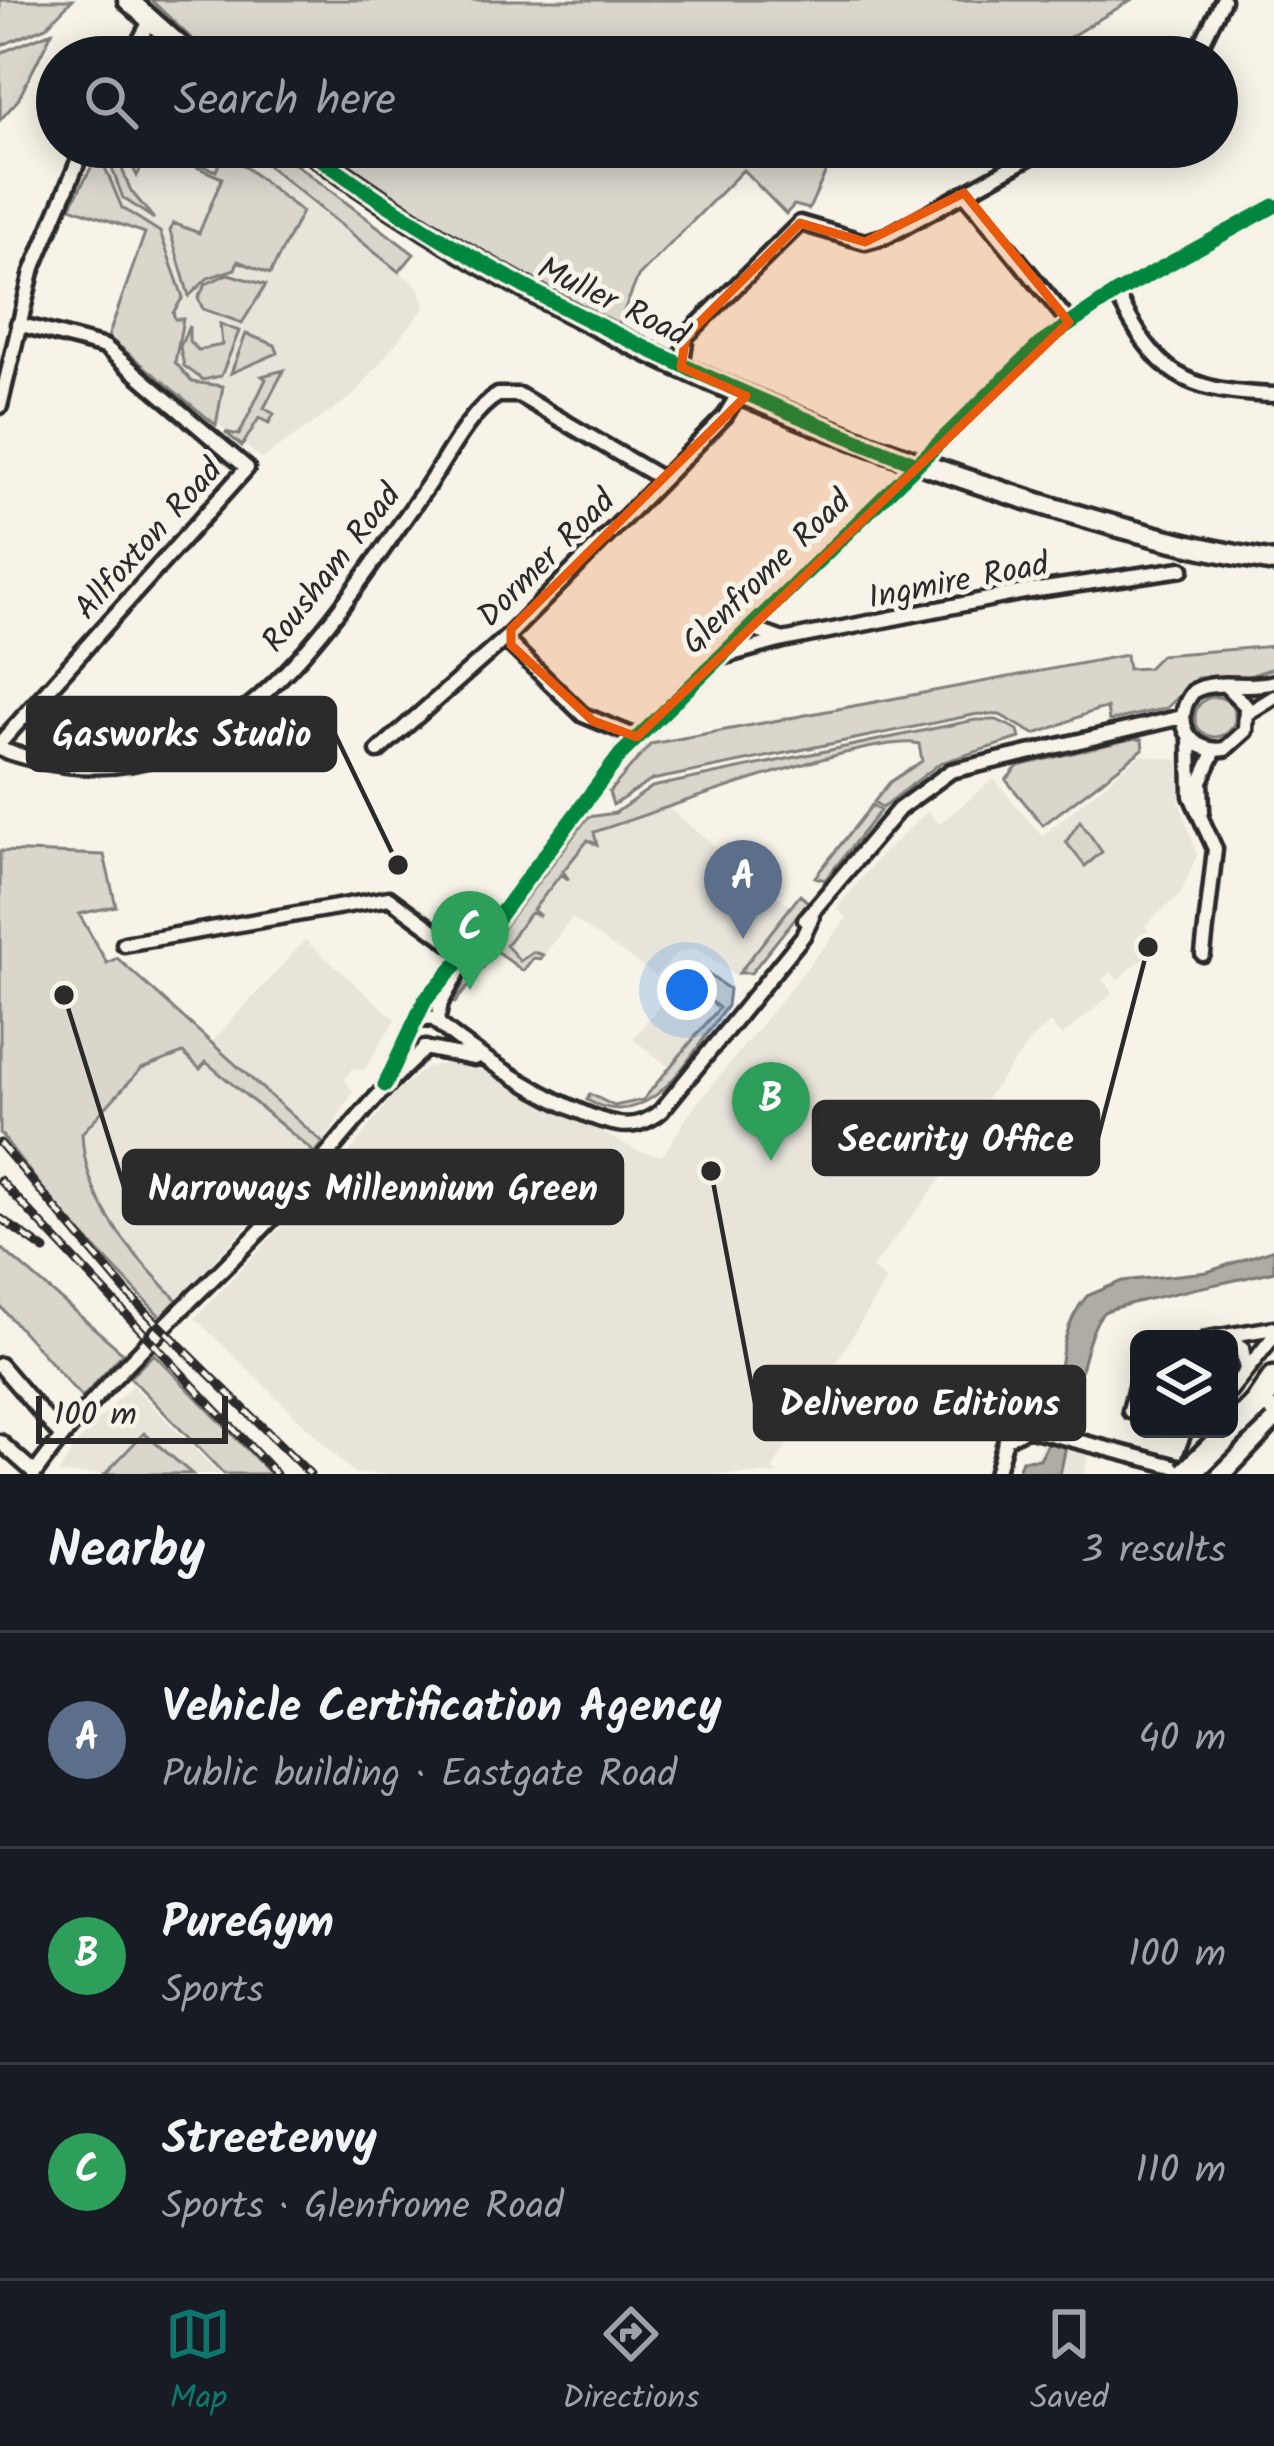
<!DOCTYPE html>
<meta charset="utf-8">
<style>
body{margin:0;font-family:Kalam,sans-serif;background:#242831;color:#f1f3f6}
.controls{position:absolute;right:36px;bottom:36px;display:grid;overflow:hidden;border-radius:18px;box-shadow:0 6px 30px #0003}
.controls button{width:108px;height:108px;display:grid;place-items:center;padding:0;border:0;border-bottom:3px solid #363941;background:#171b24;color:#f1f3f6;font:60px sans-serif}
.scale{position:absolute;left:36px;bottom:30px;width:192px;box-sizing:border-box;padding-left:12px;border:6px solid #2b2b2b;border-top:0;font-size:33px;line-height:42px;white-space:nowrap;color:#2b2b2b;-webkit-text-stroke:9px #f7f3e8;paint-order:stroke}
.you{position:absolute;left:687px;top:990px;width:42px;height:42px;margin:-30px;border:9px solid #fff;border-radius:50%;background:#1a73e8;box-shadow:0 0 0 18px #1a73e833}
.badge{display:grid;place-items:center;width:78px;height:78px;border-radius:50%;background:#0f766e;color:#fff;font-size:39px;font-weight:700}
.pin{position:absolute;translate:-50% -99px;filter:drop-shadow(0 3px 6px #0008)}
.pin::after{content:'';position:absolute;top:63px;width:42px;height:36px;background:inherit;clip-path:polygon(0 0,100% 0,50% 100%)}
.list{margin:0;padding:0;list-style:none}
h2{display:flex;justify-content:space-between;align-items:center;height:156px;margin:0;padding:0 48px;font-size:51px}
h2 small{font-size:39px;font-weight:400;color:#9ea1a6}
.list li{display:grid;grid-template-columns:78px 1fr auto;gap:36px;align-items:center;box-sizing:border-box;height:216px;padding:0 48px;border-top:3px solid #363941}
.list b{display:block;font-size:45px;white-space:nowrap}
.list p{margin:0;font-size:39px;white-space:nowrap;color:#9ea1a6}
.list em{font-size:39px;font-style:normal;color:#9ea1a6}
.icon{flex:none;width:66px;height:66px;fill:none;stroke:currentColor;stroke-width:2;stroke-linecap:round;stroke-linejoin:round}
.map{position:relative;flex:none;width:1274px;height:1474px;overflow:hidden}
.search{position:absolute;background:#171b24;box-shadow:0 6px 30px #0003;left:36px;right:36px;top:36px;height:132px;display:flex;align-items:center;gap:30px;box-sizing:border-box;padding:0 42px;border-radius:66px;color:#9ea1a6;font-size:45px}
.sheet{height:804px;background:#171b24}
nav{display:flex;justify-content:space-around;align-items:center;box-sizing:border-box;height:168px;border-top:3px solid #363941;background:#171b24;font-size:33px;color:#9ea1a6}
nav a{display:grid;justify-items:center;gap:6px}
nav .on{color:#0f766e}
.map>svg:first-child{display:block}
.built{fill:#e8e4da}
.green{fill:#dad6cc;stroke:#82807c;stroke-width:3}
.water{fill:#afaca4;stroke:#7a7874;stroke-width:3}
.lines{fill:none;stroke-linecap:round;stroke-linejoin:round}
.minor-casing{stroke:#2b2b2b;stroke-width:21}
.secondary-casing{stroke:#2b2b2b;stroke-width:27}
.motorway-casing{stroke:#2b2b2b;stroke-width:33}
.minor{stroke:#f7f3e8;stroke-width:12}
.secondary{stroke:#f7f3e8;stroke-width:18}
.motorway{stroke:#f7f3e8;stroke-width:24}
.rail-casing{stroke:#2b2b2b;stroke-width:9}
.rail{stroke:#f7f3e8;stroke-width:4.5;stroke-dasharray:14;stroke-linecap:butt}
.motorway-bridge-casing{stroke:#2b2b2b;stroke-width:33;stroke-linecap:butt}
.motorway-bridge{stroke:#f7f3e8;stroke-width:24}
.cycleway-casing{stroke:#f7f3e8;stroke-width:22}
.cycleway{stroke:#00873e;stroke-width:15}
.marked{fill:#e8590c;fill-opacity:0.2;stroke:#e8590c;stroke-width:9;stroke-linejoin:round}
.labels{text-anchor:middle;stroke-width:10;stroke-linejoin:round;paint-order:stroke}
.street-label{font-size:33px;fill:#2b2b2b;stroke:#f7f3e8}
.leader{fill:none;stroke:#2b2b2b;stroke-width:4.5}
.callout-dot{fill:#2b2b2b;stroke:#f7f3e8;stroke-width:4.5}
.callout{fill:#2b2b2b;stroke:#2b2b2b;stroke-width:4.5}
.callout-label{font-size:36px;text-anchor:middle;font-weight:bold;fill:#fff}
</style>
<div class="map">
<svg width="1274" height="1474" viewBox="0 0 1274 1474">
<rect width="100%" height="100%" fill="#f7f3e8"/>
<filter id="ink" filterUnits="userSpaceOnUse"><feTurbulence type="fractalNoise" baseFrequency=".00833" numOctaves="2"/><feDisplacementMap in="SourceGraphic" scale="24" xChannelSelector="R" yChannelSelector="G"/><feConvolveMatrix kernelMatrix="1 2 1 2 8 2 1 2 1" color-interpolation-filters="sRGB"/></filter>
<g filter="url(#ink)">
<path class="built" d="M114 147H273L414 254 400 272 420 288 425 307 354 395 262 459 108 337 145 233 70 207 97 153Z
M1140 755 1179 760V801L1197 855 1181 893 1145 926 1160 945 1117 980 1111 972 1102 979 1113 993 1062 1036 1050 1023 1033 1037 952 1144 961 1153 872 1268 886 1280 772 1470 777 1474H355L195 1318 340 1165 396 1092 427 1067 445 1063 479 1069 638 1151 662 1156 689 1114 847 918 837 908 878 858 928 811 939 824 994 779 1042 836Z
M668 808 799 913 751 973 736 976 695 948 677 953 656 976 572 918 543 955 519 964 501 950 593 832Z
M305 940 395 1019 364 1071 352 1068 345 1079 353 1092 323 1143 165 1314 17 1134 146 1027 108 959 117 958 211 1043Z
M681 978 719 1007 671 1068 633 1039Z
M132 1385 219 1474H58L77 1443Z
M1042 1439 1090 1451 1084 1474H1014L1020 1458 1038 1456Z"/>
<path class="green" d="M0 0H72L46 27 0 46Z
M151 0H1131L1037 57H211Z
M52 32 18 100 0 120V53Z
M113 147 131 191 154 219 123 198 105 150Z
M123 147H159L186 158 184 163 151 149 137 176Z
M226 147H242L234 158 302 212 270 274 238 261 235 269 208 278 189 296 170 231 173 223 199 233 222 178 194 166 199 154 198 164 216 171Z
M245 147H273L414 254 399 272Z
M322 147H837L809 209 794 205 786 214 743 170 638 277 614 335 372 187Z
M99 153 122 208 160 232 183 297 173 313 175 319H183L175 362 192 382 223 386 216 425 108 337 145 233 70 207Z
M228 274 266 285 242 323 203 309 198 298 206 284Z
M220 324 239 331 221 376 203 380 184 366 180 347 189 326V341L198 350 222 345Z
M246 334 275 345 278 353 231 373Z
M284 370 264 408 274 414 269 423 259 418 242 446 225 432 239 435 266 379 262 376Z
M1274 646V668L1249 676 1197 678 1167 708 1109 721 1107 708C1084 711 1060 728 1034 734L1000 715 978 714 652 780 613 805 609 792 651 744 1126 655 1128 669 1148 668 1161 655Z
M1195 717a20 20 0 1 1 40 0a20 20 0 1 1-40 0Z
M975 720H997L1018 730 1020 738 940 763 882 808 874 802 890 782 922 761 919 744C876 732 649 814 594 832L597 845 588 840 563 871 569 880 561 874 533 910 540 916 530 913 506 945 520 961 533 952 543 955 541 959 533 958 523 971 496 951 454 1004 467 975 588 817 615 813 652 787Z
M1135 738 1142 740 1143 749 1043 825 1006 780 1018 766Z
M872 805 880 811 825 880 815 877Z
M1080 821 1102 852 1085 866 1066 842Z
M0 851 104 855 116 906 79 914 107 963 117 958 323 1143 315 1153 206 1062 200 1069 183 1053 141 1069 82 1133C84 1202 131 1252 177 1300L161 1317 58 1209 0 1133Z
M800 895 808 902 751 973H739Z
M685 972 706 973 729 989 727 1006C691 1052 653 1137 587 1100L590 1094 614 1106 643 1100 719 1008 681 978Z
M0 1247 123 1353 82 1398 0 1306Z
M154 1354 271 1474H224L130 1377Z
M144 1433 192 1474H105Z"/>
<path class="water" d="M1274 1249V1271C1247 1279 1112 1304 1103 1313 1082 1334 1069 1439 1060 1474H1017L1022 1460 1040 1459C1068 1408 1047 1342 1087 1296L1122 1281 1207 1272Z"/>
<g class="lines">
<defs>
<path id="minor" d="M131 57 150 21
M1195 57 1223 0
M964 193 1069 322
M1116 293C1158 374 1180 391 1274 395
M681 367 686 336 800 223 865 242 887 236 1048 147
M0 406 32 272 84 147
M509 635 511 645 583 715 637 737
M783 640 1024 592 1182 569
M721 657 783 640 750 628
M1227 687 1246 706 1245 731 1225 749C1189 755 1170 718 1194 691 1217 678 1247 690 1274 682
M1248 713 1274 697
M1190 738 1191 796 1215 849 1203 954
M0 743 247 468 105 347 18 324
M0 749C213 825 320 637 426 488 445 461 469 411 498 395H519L662 479
M378 751 509 635 725 416 739 393
M1202 812 1201 781 1215 750
M805 920 899 809 951 771 1182 717
M124 944 389 898 467 955
M416 1020 433 1018C465 1051 573 1117 618 1124 634 1127 649 1121 661 1111L803 936 812 917
M437 1022 441 1003 461 967
M424 1048 474 1058
M385 1085 425 1000 496 920 621 754 1039 345 1116 293 1274 206
M1230 1335 1242 1348 1246 1370
M1207 1339 1274 1328
M0 1365 61 1436
M1139 1375 1130 1411 1139 1413
M1229 1392 1274 1336
M0 1442 35 1473
M1190 1462 1203 1429
M34 1474C103 1377 197 1299 278 1212 328 1157 370 1097 426 1048
M996 1474 1006 1439 1027 1428 1193 1471"/>
<path id="secondary" d="M128 0 192 57
M305 147C505 296 732 401 968 480 1069 514 1168 544 1274 562"/>
<path id="motorway" d="M1257 1405 1274 1380
M1217 1474 1274 1414"/>
</defs>
<use href="#minor" class="minor-casing"/>
<use href="#secondary" class="secondary-casing"/>
<use href="#motorway" class="motorway-casing"/>
<use href="#minor" class="minor"/>
<use href="#secondary" class="secondary"/>
<use href="#motorway" class="motorway"/>
<defs>
<path id="rail" d="M0 1143 130 1296 310 1474
M0 1180 276 1474
M0 1218 45 1250"/>
</defs>
<use href="#rail" class="rail-casing"/>
<use href="#rail" class="rail"/>
<defs>
<path id="motorway-bridge" d="M1187 1474 1257 1405"/>
</defs>
<use href="#motorway-bridge" class="motorway-bridge-casing"/>
<use href="#motorway-bridge" class="motorway-bridge"/>
<defs>
<path id="cycleway" d="M305 147C493 287 701 379 917 464
M385 1085 425 1000 496 920 621 754 1039 345 1116 293 1274 206"/>
</defs>
<use href="#cycleway" class="cycleway-casing"/>
<use href="#cycleway" class="cycleway"/>
</g>
</g>
<path class="marked" d="M964 193 1069 322 637 737 593 721 511 645V629L746 396 681 367 686 336 800 223 865 242Z"/>
<g class="labels">
<g class="street-label">
<text transform="translate(614 300) rotate(26)" y="12">Muller Road</text>
<text transform="translate(147 538) rotate(-48)" y="12">Allfoxton Road</text>
<text transform="translate(545 557) rotate(-45)" y="12">Dormer Road</text>
<text transform="translate(330 567) rotate(-52)" y="12">Rousham Road</text>
<text transform="translate(765 571) rotate(-44)" y="12">Glenfrome Road</text>
<text transform="translate(958 579) rotate(-11)" y="12">Ingmire Road</text>
</g>
</g>
<path class="leader" d="M398 865L335 734M1148 947L1098 1138M64 995L124 1187M711 1171L755 1403"/>
<g class="callout-dot">
<circle cx="398" cy="865" r="12"/>
<circle cx="1148" cy="947" r="12"/>
<circle cx="64" cy="995" r="12"/>
<circle cx="711" cy="1171" r="12"/>
</g>
<g class="callout">
<rect x="28" y="698" width="307" height="72" rx="12"/>
<rect x="814" y="1102" width="284" height="72" rx="12"/>
<rect x="124" y="1151" width="498" height="72" rx="12"/>
<rect x="755" y="1367" width="329" height="72" rx="12"/>
</g>
<g class="callout-label">
<text x="182" y="746">Gasworks Studio</text>
<text x="956" y="1151">Security Office</text>
<text x="373" y="1200">Narroways Millennium Green</text>
<text x="920" y="1415">Deliveroo Editions</text>
</g>
</svg>
<div class="controls">
<button><svg class="icon" aria-label="layers" viewBox="0 0 24 24"><path d="M12 4l9 5-9 5-9-5zM3 14l9 5 9-5"/></svg></button>
</div>
<div class="scale">100 m</div>
<div class="you"></div>
<div class="pin badge" style="left:743px;top:939px;background:#5c6f8a">A</div>
<div class="pin badge" style="left:771px;top:1161px;background:#2e9e5b">B</div>
<div class="pin badge" style="left:470px;top:990px;background:#2e9e5b">C</div>
<div class="search"><svg class="icon" aria-label="search" viewBox="0 0 24 24"><circle cx="10" cy="10" r="6"/><path d="M15 15l6 6"/></svg>Search here</div>
</div>
<section class="sheet">
<h2>Nearby<small>3 results</small></h2>
<ul class="list">
<li><span class="badge" style="background:#5c6f8a">A</span><div><b>Vehicle Certification Agency</b><p>Public building · Eastgate Road</p></div><em>40 m</em></li>
<li><span class="badge" style="background:#2e9e5b">B</span><div><b>PureGym</b><p>Sports</p></div><em>100 m</em></li>
<li><span class="badge" style="background:#2e9e5b">C</span><div><b>Streetenvy</b><p>Sports · Glenfrome Road</p></div><em>110 m</em></li>
</ul>
</section>
<nav>
<a class="on"><svg class="icon" aria-label="map" viewBox="0 0 24 24"><path d="M3 6l6-2 6 2 6-2v14l-6 2-6-2-6 2zM9 4v14M15 6v14"/></svg>Map</a>
<a><svg class="icon" aria-label="directions" viewBox="0 0 24 24"><path d="M12 3l9 9-9 9-9-9zM9 14v-3h6M13 9l2 2-2 2"/></svg>Directions</a>
<a><svg class="icon" aria-label="saved" viewBox="0 0 24 24"><path d="M7 4h10v16l-5-4-5 4z"/></svg>Saved</a>
</nav>
